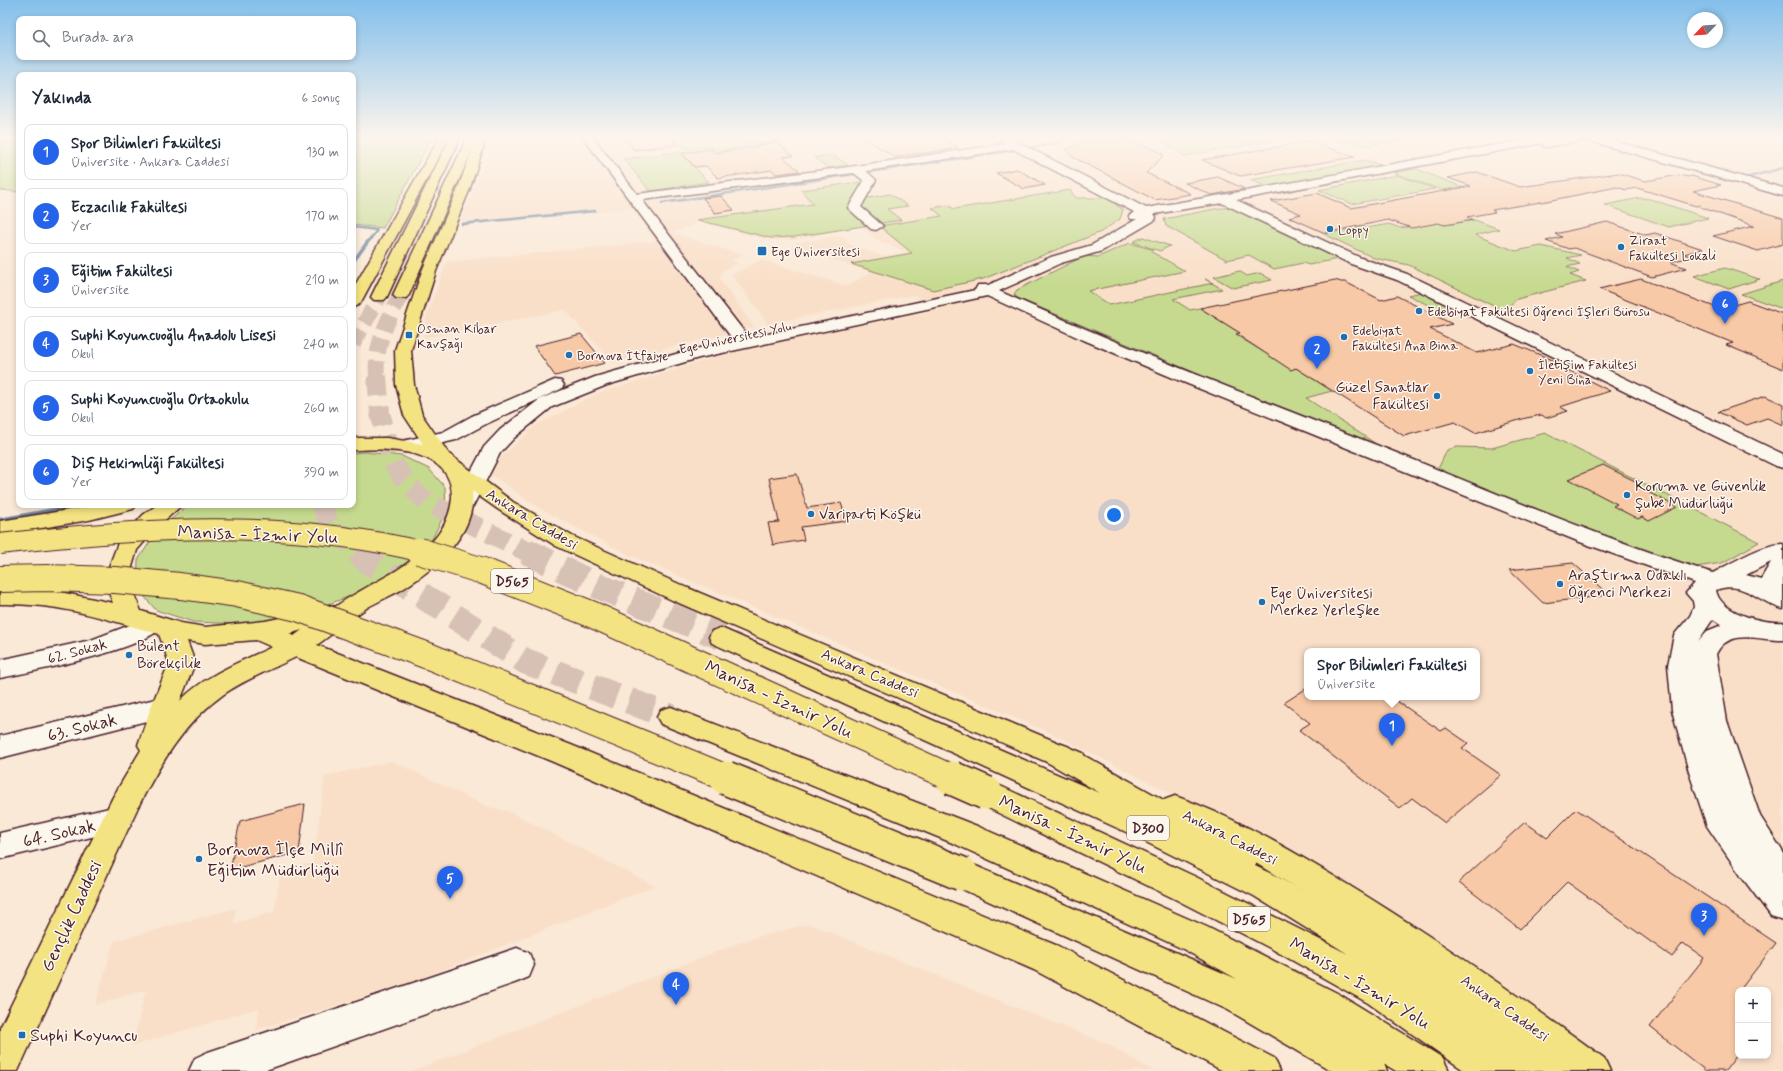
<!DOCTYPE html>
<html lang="tr">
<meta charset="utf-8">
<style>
body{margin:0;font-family:Mynerve,sans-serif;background:#f6f6f7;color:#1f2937}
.controls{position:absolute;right:12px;bottom:12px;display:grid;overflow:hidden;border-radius:8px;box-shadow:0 2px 6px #0003}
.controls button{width:36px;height:36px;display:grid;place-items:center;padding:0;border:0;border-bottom:1px solid #e0e1e3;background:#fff;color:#1f2937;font:20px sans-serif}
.compass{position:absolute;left:1687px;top:12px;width:36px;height:36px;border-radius:50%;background:#fff;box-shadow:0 2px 6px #0003;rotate:245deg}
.you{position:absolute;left:1114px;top:515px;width:14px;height:14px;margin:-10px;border:3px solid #fff;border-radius:50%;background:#1a73e8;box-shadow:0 0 0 6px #1a73e833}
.badge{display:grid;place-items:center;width:26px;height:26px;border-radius:50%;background:#2563eb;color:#fff;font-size:13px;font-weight:700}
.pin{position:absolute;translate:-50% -33px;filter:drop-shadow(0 1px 2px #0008)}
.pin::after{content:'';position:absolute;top:21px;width:14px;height:12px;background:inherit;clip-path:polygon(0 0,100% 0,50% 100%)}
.popup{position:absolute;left:1304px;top:648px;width:176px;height:52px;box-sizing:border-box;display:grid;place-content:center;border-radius:8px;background:#fff;filter:drop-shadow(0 1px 3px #0005);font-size:13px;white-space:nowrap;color:#747a83}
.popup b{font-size:15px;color:#1f2937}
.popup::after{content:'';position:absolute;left:50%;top:100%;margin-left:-8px;border:8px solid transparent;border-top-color:#fff}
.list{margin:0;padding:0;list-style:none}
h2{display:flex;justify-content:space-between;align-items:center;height:52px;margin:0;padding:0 16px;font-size:17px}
h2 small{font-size:13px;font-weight:400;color:#747a83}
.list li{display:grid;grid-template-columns:26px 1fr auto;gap:12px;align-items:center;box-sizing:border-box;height:56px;margin:0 8px 8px;padding:0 8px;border:1px solid #e0e1e3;border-radius:8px}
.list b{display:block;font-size:15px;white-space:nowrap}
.list p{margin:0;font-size:13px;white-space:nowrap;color:#747a83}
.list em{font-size:13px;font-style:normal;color:#747a83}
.icon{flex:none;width:22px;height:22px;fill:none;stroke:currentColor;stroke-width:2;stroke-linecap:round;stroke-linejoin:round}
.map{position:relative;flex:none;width:1783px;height:1071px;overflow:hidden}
.search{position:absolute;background:#fff;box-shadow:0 2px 6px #0003;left:16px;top:16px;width:340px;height:44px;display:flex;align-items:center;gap:10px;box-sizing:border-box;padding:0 14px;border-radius:8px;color:#747a83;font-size:15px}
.panel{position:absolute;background:#fff;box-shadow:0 2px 6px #0003;left:16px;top:72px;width:340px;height:436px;border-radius:8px}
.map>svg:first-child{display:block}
.built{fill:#f9dfc8;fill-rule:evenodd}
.green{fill:#c5da8f;stroke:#887c5d}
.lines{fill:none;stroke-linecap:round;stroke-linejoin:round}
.stream-far2{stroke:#7289a1;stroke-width:2.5}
.stream-far1{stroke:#7289a1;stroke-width:3.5}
.stream{stroke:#7289a1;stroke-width:4.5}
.building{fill:#f7c9a6;stroke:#4a1f2b}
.highway-tunnel-far2{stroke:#d7c1b5;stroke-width:16;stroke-dasharray:16 8;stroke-linecap:butt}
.highway-tunnel-far1{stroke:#d7c1b5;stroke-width:20;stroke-dasharray:20 10;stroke-linecap:butt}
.highway-tunnel{stroke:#d7c1b5;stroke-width:26;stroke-dasharray:26 13;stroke-linecap:butt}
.minor-casing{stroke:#4a1f2b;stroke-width:3}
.major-casing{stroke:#4a1f2b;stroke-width:3}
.highway-casing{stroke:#4a1f2b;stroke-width:3}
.minor{fill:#fbf7ec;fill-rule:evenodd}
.major{fill:#f4e382;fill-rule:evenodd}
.highway{fill:#f4e382;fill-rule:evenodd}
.highway-bridge-far2-casing{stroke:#4a1f2b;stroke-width:22;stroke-linecap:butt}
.highway-bridge-far1-casing{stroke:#4a1f2b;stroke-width:28;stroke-linecap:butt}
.highway-bridge-casing{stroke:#4a1f2b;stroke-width:36;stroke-linecap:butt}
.highway-bridge-far2{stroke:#f4e382;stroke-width:20}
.highway-bridge-far1{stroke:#f4e382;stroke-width:26}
.highway-bridge{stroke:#f4e382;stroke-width:33}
.poi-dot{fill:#1f6fb2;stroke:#fbf7ec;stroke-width:1.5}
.labels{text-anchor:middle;stroke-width:3;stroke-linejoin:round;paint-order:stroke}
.far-poi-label{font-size:13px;fill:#4a1f2b;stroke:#fbf7ec;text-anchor:start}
.far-street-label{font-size:13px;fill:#4a1f2b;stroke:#fbf7ec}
.shield{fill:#fbf7ec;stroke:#7f6065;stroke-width:1}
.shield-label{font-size:14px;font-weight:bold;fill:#4a1f2b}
.poi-label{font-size:15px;fill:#4a1f2b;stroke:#fbf7ec;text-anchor:start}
.street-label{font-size:15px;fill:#4a1f2b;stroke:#fbf7ec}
.near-street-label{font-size:18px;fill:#4a1f2b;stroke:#fbf7ec}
.near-poi-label{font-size:18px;fill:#4a1f2b;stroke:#fbf7ec;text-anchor:start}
</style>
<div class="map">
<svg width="1783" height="1071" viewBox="0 0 1783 1071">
<rect width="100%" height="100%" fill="#fae9d7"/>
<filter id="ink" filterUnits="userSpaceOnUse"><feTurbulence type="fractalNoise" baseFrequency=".025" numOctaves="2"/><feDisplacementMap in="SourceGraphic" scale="8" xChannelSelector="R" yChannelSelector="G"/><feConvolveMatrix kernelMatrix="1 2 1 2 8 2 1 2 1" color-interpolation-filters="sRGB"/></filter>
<g filter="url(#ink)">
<path class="built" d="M495 136H1783V1071H1614L1463 956 1345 881 1053 734 627 554 539 508 486 471 535 426 596 394 734 351 932 311 914 295 768 324 732 275 761 260 847 286 871 272 791 247 798 242 842 235 851 245 883 256 906 252 878 241 861 227 794 240H766L700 222 673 233 743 255 731 260 738 263 722 271 720 279 754 327 612 362 565 310 423 338 426 317 447 262 656 241 632 208 549 218 459 225ZM1307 651H1477V697H1307ZM1738 990H1768V1056H1738Z
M392 761 486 806 510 812 655 886 412 982 256 1030 259 1008 132 1046 146 990 95 1005 114 941 236 908 234 923 274 912 281 870 313 862 325 776Z
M809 924 1110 1045 1153 1071H412L749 939Z"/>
<path class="green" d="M0 136H19V192L0 190Z
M353 136H433L383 228 353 225Z
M662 136H778L783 140 719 151 710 147 687 149Z
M1156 136H1300L1184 156Z
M1314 136H1426L1365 146 1355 143Z
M679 152 709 182 650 191 624 159Z
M833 155 848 165 828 168 814 157Z
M1365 160 1384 166 1268 187 1250 180Z
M1416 169 1462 187 1442 190 1394 173Z
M1397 175 1435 189 1352 204 1319 190Z
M861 182 858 200 890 194 908 206 887 209 901 220 794 237 771 238 697 220 813 204 801 190Z
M1070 190 1076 198H1103L1109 199 1123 210 1120 219 1101 232 983 279 933 290 851 264 912 253 879 226 942 216 932 208 948 205 954 209Z
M1640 198 1650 199 1708 218 1669 227 1605 205Z
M1220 208H1236L1342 258 1309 265 1303 263 1274 269 1249 255 1227 260 1166 226 1164 219Z
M1350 220 1367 228 1389 224 1400 228 1437 222 1445 225 1475 220 1499 229 1475 235 1516 251 1541 246 1581 255 1567 258 1580 264 1567 267 1579 272 1570 275 1586 281 1517 299 1510 305 1512 315 1409 265 1374 258 1324 234 1351 229 1338 223Z
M1143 237 1170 246 1160 251 1133 242Z
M1130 243 1154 250 1152 252 1185 271 1088 291 1109 305 1213 283 1205 279 1222 289 1173 299 1190 310 1200 308 1240 333 1236 335 1291 369 1296 368 1332 391 1306 398 1396 457 1017 298 1014 294 1017 290 1084 256 1098 257Z
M1725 268 1759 279H1760L1729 289 1694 276Z
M1239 271 1247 276 1260 273 1272 280 1233 288 1214 277Z
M1783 281V309L1741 294Z
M1422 292 1451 306 1436 309 1408 295Z
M1545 433 1759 542 1722 563 1696 567 1679 564 1593 535 1438 469 1447 450 1457 447 1492 448Z
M365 452 402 456 429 469 445 487 446 511 432 539 401 568 356 594 301 614 243 624 193 622 156 610 137 588 138 560 157 531 188 505H353V453Z"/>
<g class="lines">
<path class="stream-far2" d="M1584 140 1731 180
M1028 148 1054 144 1072 136
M1745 178 1783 168
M662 203 1016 150
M462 224 595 211
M353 227 377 230 369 241"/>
<path class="stream-far1" d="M353 262 369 240"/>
<path class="stream" d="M0 520 81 505"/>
</g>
<path class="building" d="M621 136H674L675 145 634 150Z
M860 136H939L959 148 895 157Z
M1102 140 1135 142 1154 149 1164 155 1146 173 1191 194 1155 200 1073 157 1065 150 1080 143Z
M1310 141 1355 157 1240 176 1202 160Z
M777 142 793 156 783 157 800 171 776 174 772 170 718 178 706 166 695 167 682 153 712 149 715 153 757 147 756 146Z
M1017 169 1045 185 1024 189 996 173Z
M1477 172 1520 187 1618 173 1645 181 1679 175 1688 177 1692 176 1721 185 1693 191 1783 218V244L1758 251 1713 236 1754 226 1700 207V205L1696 206 1637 188 1626 190 1617 187 1547 201 1492 210 1495 212 1467 217 1473 220 1445 225 1438 223 1412 228 1388 220 1325 233 1289 217 1301 214 1271 201 1317 193 1351 208 1471 186 1448 178Z
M1218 177 1245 189 1211 195 1185 183Z
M721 196 734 210 715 213 703 198Z
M1607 222 1646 235 1655 233 1703 249 1684 254 1692 257 1670 262 1686 268 1652 277 1574 248 1569 249 1546 241 1562 237 1555 234Z
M1641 279 1720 309 1748 301 1783 314V369L1726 345 1733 343 1599 289Z
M1335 280 1341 282H1345L1381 300 1397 296 1452 324 1430 329 1477 353 1514 344 1560 363 1556 364 1610 391 1560 407 1568 411 1546 418 1542 415 1526 418 1475 433 1455 422 1404 436 1296 368 1291 370 1236 334 1240 333 1200 308Z
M581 334 605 363 555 376 534 346Z
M1765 396 1783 404V425L1767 418 1747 425 1718 412Z
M1603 465 1641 484 1636 486 1677 507 1649 521 1642 517 1638 519 1613 506 1617 504 1569 479Z
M797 474 807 508 841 503 847 521 801 527 804 540 773 545 768 523 779 522 769 478Z
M1573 563 1609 595 1543 603 1509 570Z
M1307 688V697H1391L1441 731 1446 728 1468 743 1462 748 1501 775 1445 823 1412 798 1400 808 1299 730 1310 723 1284 703Z
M305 804 299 852 230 870 240 821Z
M1576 809 1776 943 1740 990H1738V1054L1725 1071H1706L1650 1027 1704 958 1683 943 1672 957 1567 882 1520 929 1459 882 1525 822 1547 838Z"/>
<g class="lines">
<path class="highway-tunnel-far2" d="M353 344 379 297
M377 377C374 345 387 322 401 295"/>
<path class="highway-tunnel-far1" d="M377 376 380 413 394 464 407 484 427 502 528 552
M321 505 331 527 358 552"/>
<path class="highway-tunnel" d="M357 551 369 562 525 661 671 717
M526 551 591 583 721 637"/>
<defs>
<path id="minor" d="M582 136H592L637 194 856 166 1004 144 1000 140 1006 136 1146 208 1257 189 1544 136H1566L1565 138 1596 136 1783 188V196L1586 140 1547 147 1543 146V143L1236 200 1361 258 1407 274 1783 454V468L1776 466 1397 280 1351 264 1222 203 1154 214 1156 217 1155 220 1102 251 1061 263 999 291C1127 349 1258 399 1389 450 1496 493 1603 539 1713 573 1732 563 1762 544 1783 544V609C1761 603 1741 579 1716 590 1719 613 1764 624 1783 622V640C1761 641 1729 627 1716 654L1727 721 1760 816 1783 852V920L1771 916 1741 876 1707 826 1689 772 1672 710 1668 665 1674 635 1690 616 1694 607 1693 601 1686 593 1695 583 1580 542 1178 380 1079 338 987 296 699 358 607 385 552 407 514 438 500 453 473 506 466 508 459 506 455 502 484 447 500 430 540 399 595 377 690 350 734 341ZM1013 149 1134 212 1129 216 1131 219H1137L1092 245 1051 257 988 285H978L975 290 749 338 642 200 854 173 864 181 848 208 871 229 876 230 883 226 861 207 876 180 866 171ZM1771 562 1761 579 1746 575ZM1713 619 1722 625 1707 631 1698 641Z
M555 380 561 381 564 385 561 389 486 424 456 440 405 452 398 450 395 446 398 442 443 432 472 416Z
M151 617 160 619 163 625C149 649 31 672 0 678V660L91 640Z
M164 697 174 700 177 707 174 714 0 758V736Z
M118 806 129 810 133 819 129 828 0 859V833Z
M517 948 529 953 534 965 529 977 517 982 263 1071H189L195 1058 208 1052Z"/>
<path id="major" d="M440 136H450L361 302 358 305 353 307V289Z
M477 136H487L469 191 436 271 411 350 414 385 422 415 449 454 513 502 572 536 688 588 1083 753 1087 761 1083 769 1073 772 1063 769 672 600 556 546 499 510 472 491C477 534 434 570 401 590 390 596 379 601 368 607 350 619 334 633 317 645L571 745 1058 946 1274 1058 1280 1071H1223L1034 970 551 761 296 657C272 669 246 679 224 694 184 722 159 766 138 807L18 1071H0V1028L113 797 141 750 138 745 151 707 169 663 159 634C102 618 61 603 0 604V588L50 590 113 603 104 580 118 543 143 515 157 505H182L159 525 137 550 128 580 141 611 181 623 205 627 265 621 300 614 329 605 335 607C367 584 404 572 431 543 443 530 451 515 452 497 453 448 388 448 353 450V438H387L423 444 404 415 396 385 395 350 422 271 457 191ZM302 630 294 636 289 634ZM256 640 272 647C240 662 205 675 180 701L195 663 187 641 205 644Z
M100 505H137L133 509 89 520 0 535V521Z
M1175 796C1235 817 1291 850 1345 883 1434 937 1520 997 1604 1058L1610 1071H1560L1419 969 1338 914 1254 862 1164 818 1160 809 1164 800Z"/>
<path id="highway" d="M451 136H461L387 297 384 300H374L371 297Z
M468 136H478L409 295 406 298H396L393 295Z
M721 628 1100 793 1047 762 1043 754 1047 746 1057 743 1067 746 1253 850 1258 860 1255 866 1276 876 1418 958 1559 1058 1565 1071H1465L1368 1003 1272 949 1173 898 976 802 971 793 976 784 986 781 996 784 1196 877 1348 954 1254 896 1126 832 712 643 709 637 712 631Z
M671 707 977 826 1207 927 1339 994 1443 1058 1449 1071H1396L1384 1064 1387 1071H1332L1228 1010 951 884 946 874 951 864 962 860 1237 979 1183 949 955 844 661 724 657 717 661 710Z"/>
</defs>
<use href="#minor" class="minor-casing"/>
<use href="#major" class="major-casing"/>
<use href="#highway" class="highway-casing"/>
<use href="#minor" class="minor"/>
<use href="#major" class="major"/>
<use href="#highway" class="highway"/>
<defs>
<path id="highway-bridge-far2" d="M0 544C137 528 288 518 423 552"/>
<path id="highway-bridge-far1" d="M419 551 483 571 591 614 954 779
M0 579 47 578 115 580 180 586 237 594 298 608 431 657 729 779"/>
<path id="highway-bridge" d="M726 778 962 874
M952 778 986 793"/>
</defs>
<use href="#highway-bridge-far2" class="highway-bridge-far2-casing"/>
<use href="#highway-bridge-far1" class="highway-bridge-far1-casing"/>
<use href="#highway-bridge" class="highway-bridge-casing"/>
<use href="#highway-bridge-far2" class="highway-bridge-far2"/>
<use href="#highway-bridge-far1" class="highway-bridge-far1"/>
<use href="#highway-bridge" class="highway-bridge"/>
</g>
</g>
<linearGradient id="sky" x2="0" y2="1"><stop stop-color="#83bfeb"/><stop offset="0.48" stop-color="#fdf5ed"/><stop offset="1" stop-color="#fdf5ed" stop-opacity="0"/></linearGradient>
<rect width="1783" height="286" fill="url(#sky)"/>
<g class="poi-dot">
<circle cx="1330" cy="229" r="4"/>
<circle cx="1621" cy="247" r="4"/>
<rect x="757" y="246" width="10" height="10" rx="2"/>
<circle cx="1419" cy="311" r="4"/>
<rect x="405" y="331" width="8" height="8" rx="2"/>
<circle cx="1344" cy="337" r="4"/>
<circle cx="569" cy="355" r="4"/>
<circle cx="1530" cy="371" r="4"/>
<circle cx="1437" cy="396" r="4"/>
<circle cx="1627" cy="495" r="4"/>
<circle cx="811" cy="514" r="4"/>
<circle cx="1560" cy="584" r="4"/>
<circle cx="1262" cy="602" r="4"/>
<circle cx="129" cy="655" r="4"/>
<circle cx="199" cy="859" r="4"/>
<rect x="18" y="1031" width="8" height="8" rx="2"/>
</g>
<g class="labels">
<g class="far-poi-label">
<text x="1338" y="234">Loppy</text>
<text x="1629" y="245">Ziraat<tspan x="1629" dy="15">Fakültesi Lokali</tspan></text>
<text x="771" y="256">Ege Üniversitesi</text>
<text x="1427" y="316">Edebiyat Fakültesi Öğrenci İşleri Bürosu</text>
<text x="417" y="333">Osman Kibar<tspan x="417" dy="15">Kavşağı</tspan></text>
<text x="1352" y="335">Edebiyat<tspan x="1352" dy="15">Fakültesi Ana Bina</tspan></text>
<text x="577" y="360">Bornova İtfaiye</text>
<text x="1538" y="369">İletişim Fakültesi<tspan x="1538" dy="15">Yeni Bina</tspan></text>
</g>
<g class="far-street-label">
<text transform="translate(735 337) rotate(-12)" y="5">Ege Üniversitesi Yolu</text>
</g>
<g class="shield">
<rect x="491" y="569" width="42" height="24" rx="3"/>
<rect x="1127" y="816" width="42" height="24" rx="3"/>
<rect x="1228" y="907" width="42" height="24" rx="3"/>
</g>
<g class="shield-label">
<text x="512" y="586">D565</text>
<text x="1148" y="833">D300</text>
<text x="1249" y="924">D565</text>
</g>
<g class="poi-label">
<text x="1429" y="392" text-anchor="end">Güzel Sanatlar<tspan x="1429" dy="17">Fakültesi</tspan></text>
<text x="1635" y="491">Koruma ve Güvenlik<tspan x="1635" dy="17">Şube Müdürlüğü</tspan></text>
<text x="819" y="519">Variparti Köşkü</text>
<text x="1568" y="580">Araştırma Odaklı<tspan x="1568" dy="17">Öğrenci Merkezi</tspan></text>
<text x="1270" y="598">Ege Üniversitesi<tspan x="1270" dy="17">Merkez Yerleşke</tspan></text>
<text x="137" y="651">Bülent<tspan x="137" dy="17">Börekçilik</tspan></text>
</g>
<g class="street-label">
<text transform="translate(532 519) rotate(31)" y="5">Ankara Caddesi</text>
<text transform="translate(77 651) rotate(-15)" y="5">62. Sokak</text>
<text transform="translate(870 673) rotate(23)" y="5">Ankara Caddesi</text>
<text transform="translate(1230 837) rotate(27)" y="5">Ankara Caddesi</text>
<text transform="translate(1505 1008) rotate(35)" y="5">Ankara Caddesi</text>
</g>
<g class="near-street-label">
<text transform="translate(258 534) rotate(2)" y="6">Manisa - İzmir Yolu</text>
<text transform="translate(779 699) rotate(25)" y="6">Manisa - İzmir Yolu</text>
<text transform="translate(82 727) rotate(-14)" y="6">63. Sokak</text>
<text transform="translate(59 833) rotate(-13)" y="6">64. Sokak</text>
<text transform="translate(1073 834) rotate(25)" y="6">Manisa - İzmir Yolu</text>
<text transform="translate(71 916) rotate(-65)" y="6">Gençlik Caddesi</text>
<text transform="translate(1360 983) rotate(31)" y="6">Manisa - İzmir Yolu</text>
</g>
<g class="near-poi-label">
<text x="207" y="855">Bornova İlçe Millî<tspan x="207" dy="21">Eğitim Müdürlüğü</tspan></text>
<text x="30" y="1041">Suphi Koyuncu</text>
</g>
</g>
</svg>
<div class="controls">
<button>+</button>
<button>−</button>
</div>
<svg class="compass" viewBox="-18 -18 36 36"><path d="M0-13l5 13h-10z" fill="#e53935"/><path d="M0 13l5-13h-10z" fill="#747a83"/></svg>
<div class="you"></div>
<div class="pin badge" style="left:1392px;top:746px">1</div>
<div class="popup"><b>Spor Bilimleri Fakültesi</b>Üniversite</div>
<div class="pin badge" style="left:1317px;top:369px">2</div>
<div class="pin badge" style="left:1704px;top:936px">3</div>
<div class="pin badge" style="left:676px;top:1005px">4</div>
<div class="pin badge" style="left:450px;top:899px">5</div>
<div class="pin badge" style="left:1725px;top:324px">6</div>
<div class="search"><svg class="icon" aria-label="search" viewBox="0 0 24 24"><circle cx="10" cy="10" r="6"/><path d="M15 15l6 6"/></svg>Burada ara</div>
<section class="panel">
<h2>Yakında<small>6 sonuç</small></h2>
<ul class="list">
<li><span class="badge">1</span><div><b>Spor Bilimleri Fakültesi</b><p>Üniversite · Ankara Caddesi</p></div><em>130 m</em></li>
<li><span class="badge">2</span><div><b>Eczacılık Fakültesi</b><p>Yer</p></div><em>170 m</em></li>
<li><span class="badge">3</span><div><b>Eğitim Fakültesi</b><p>Üniversite</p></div><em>210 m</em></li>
<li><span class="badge">4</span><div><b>Suphi Koyuncuoğlu Anadolu Lisesi</b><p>Okul</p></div><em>240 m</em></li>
<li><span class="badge">5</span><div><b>Suphi Koyuncuoğlu Ortaokulu</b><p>Okul</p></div><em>260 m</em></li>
<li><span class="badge">6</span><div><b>Diş Hekimliği Fakültesi</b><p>Yer</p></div><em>390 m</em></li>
</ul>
</section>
</div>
